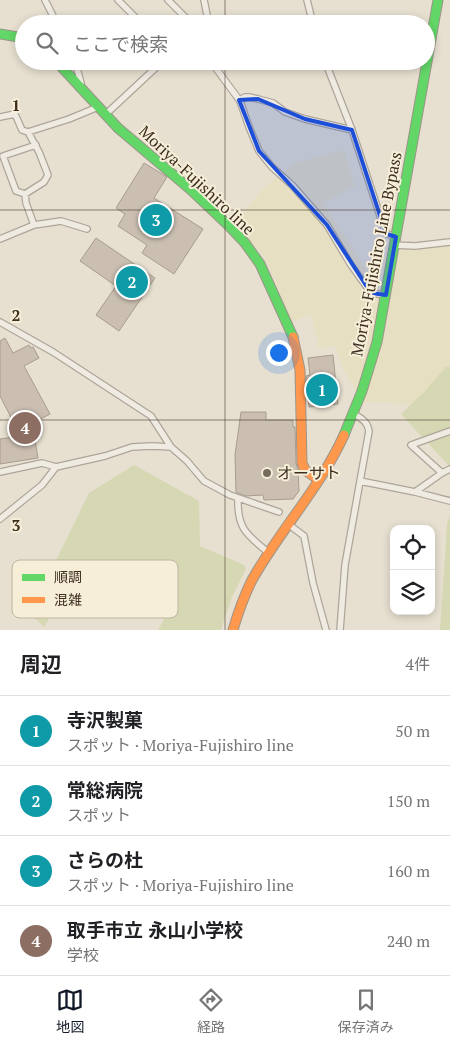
<!DOCTYPE html>
<html lang="ja">
<meta charset="utf-8">
<style>
body{margin:0;font-family:"PT Serif","Noto Sans JP",serif;background:#f2f2f2;color:#202124}
.controls{position:absolute;right:15px;bottom:15px;display:grid;overflow:hidden;border-radius:10px;box-shadow:0 2px 8px #0003}
.controls button{width:45px;height:45px;display:grid;place-items:center;padding:0;border:0;border-bottom:1px solid #e0e0e0;background:#fff;color:#202124;font:25px sans-serif}
.you{position:absolute;left:278px;top:352px;width:18px;height:18px;margin:-12px;border:4px solid #fff;border-radius:50%;background:#1a73e8;box-shadow:0 0 0 8px #1a73e833}
.badge{display:grid;place-items:center;width:32px;height:32px;border-radius:50%;background:#111827;color:#fff;font-size:16px;font-weight:700}
.pin{position:absolute;translate:-50% -50%;border:2px solid #fff;box-shadow:0 1px 5px #0006}
.list{margin:0;padding:0;list-style:none}
h2{display:flex;justify-content:space-between;align-items:center;height:65px;margin:0;padding:0 20px;font-size:21px}
h2 small{font-size:16px;font-weight:400;color:#757577}
.list li{display:grid;grid-template-columns:32px 1fr auto;gap:15px;align-items:center;box-sizing:border-box;height:70px;padding:0 20px;border-top:1px solid #e0e0e0}
.list b{display:block;font-size:19px;white-space:nowrap}
.list p{margin:0;font-size:16px;white-space:nowrap;color:#757577}
.list em{font-size:16px;font-style:normal;color:#757577}
.icon{flex:none;width:28px;height:28px;fill:none;stroke:currentColor;stroke-width:2;stroke-linecap:round;stroke-linejoin:round}
.map{position:relative;flex:none;width:450px;height:630px;overflow:hidden}
.search{position:absolute;background:#fff;box-shadow:0 2px 8px #0003;left:15px;right:15px;top:15px;height:55px;display:flex;align-items:center;gap:12px;box-sizing:border-box;padding:0 18px;border-radius:28px;color:#757577;font-size:19px}
.sheet{height:345px;background:#fff}
nav{display:flex;justify-content:space-around;align-items:center;box-sizing:border-box;height:70px;border-top:1px solid #e0e0e0;background:#fff;font-size:14px;color:#757577}
nav a{display:grid;justify-items:center;gap:2px}
nav .on{color:#111827}
.map>svg:first-child{display:block}
.farmland{fill:#e6dfc2}
.green{fill:#d6d7b3}
.building{fill:#cbbfb2;stroke:#a89c90}
.lines{fill:none;stroke-linecap:round;stroke-linejoin:round}
.street-casing{stroke:#ada599;stroke-width:8}
.fast-casing{stroke:#9c958a;stroke-width:11}
.slow-casing{stroke:#9c958a;stroke-width:11}
.street{stroke:#efebe3;stroke-width:5.5}
.fast{stroke:#63d668;stroke-width:9}
.slow{stroke:#ff974d;stroke-width:9}
.marked{fill:#1d4ed8;fill-opacity:0.2;stroke:#1d4ed8;stroke-width:4;stroke-linejoin:round}
.grid{fill:none;stroke:#3d2e20;stroke-width:1;stroke-opacity:0.55}
.poi-dot{fill:#786c5e;stroke:#f7eed8;stroke-width:2}
.labels{text-anchor:middle;stroke-width:4;stroke-linejoin:round;paint-order:stroke}
.street-label{font-size:16px;fill:#3d2e20;stroke:#f7eed8}
.poi-label{font-size:16px;fill:#3d2e20;stroke:#f7eed8;text-anchor:start}
.key{fill:#f7eed8;stroke:#bfb4a1;stroke-width:1}
.key-label{font-size:14px;fill:#3d2e20}
.grid-label{font-size:16px;text-anchor:middle;font-weight:bold;fill:#3d2e20;stroke:#f7eed8;stroke-width:4;stroke-linejoin:round;paint-order:stroke}
</style>
<div class="map">
<svg width="450" height="630" viewBox="0 0 450 630">
<rect width="100%" height="100%" fill="#e7e0d1"/>
<path class="farmland" d="M344 150 355 186 323 203 380 290 386 247 450 238V390L427 405 363 402 342 367 335 346 319 348 311 314 292 322 264 256 234 224 262 190 294 163Z"/>
<path class="green" d="M446 367H450V467L401 414 425 391Z
M134 465 199 501 200 546 244 565 246 569 232 597 221 630H158L170 608 83 563 44 627 30 614 89 493Z
M450 515V630H440L447 524Z"/>
<path class="building" d="M144 163 167 177 154 198 203 229 174 274 142 253 147 245 118 226 125 214 116 208Z
M96 238 155 278 119 331 96 315 116 286 80 261Z
M5 338 13 353 29 345 31 348 33 347 39 358 24 366 50 414 18 431 0 396V341Z
M333 355 338 404 309 407 306 376 310 375 308 358Z
M241 412H266V420H293V427H295L296 463 298 470 299 491 293 499 264 500 263 495 246 496 236 492 235 455Z
M34 434 38 458 0 464V439Z"/>
<g class="lines">
<defs>
<path id="street" d="M45 0 57 24
M118 0 142 24
M168 0 192 24
M307 0 313 24
M203 24 208 20 204 0
M75 61 81 83 79 88
M199 61 215 67
M214 61 215 67 240 101 249 127 259 151 272 167 293 186 327 225 351 265 371 293 386 295
M325 61 352 130 384 228 387 234 396 237
M239 100 245 97H249L258 99 273 103 285 112 305 119 352 130
M105 115 163 61
M0 117 15 114 22 130 28 132 69 119 98 107
M28 132 39 152 48 175 44 182 25 194 26 203 34 225
M25 194 16 191 3 156 36 145
M0 239 34 225 61 221 87 229
M394 245 415 246 450 242
M0 322 53 352 151 416 171 447
M0 472 42 463 56 467 105 456 132 447 152 446 171 447 187 461 204 481 230 495 279 512
M442 473 411 445 450 431
M360 481 415 492 442 473 450 469
M415 492 450 501
M238 498C237 529 247 535 269 553
M0 519 42 485 56 467
M288 524 304 536 313 583 326 630
M340 630 345 565 369 431C367 421 362 419 354 414"/>
<path id="fast" d="M0 34 24 38
M56 61 118 128 190 189 228 225 245 243 260 264 293 337
M344 435 362 391 377 342 438 0"/>
<path id="slow" d="M293 337 300 370 302 463 305 470 319 480
M233 630C238 613 244 596 252 580 280 530 320 488 344 435"/>
</defs>
<use href="#street" class="street-casing"/>
<use href="#fast" class="fast-casing"/>
<use href="#slow" class="slow-casing"/>
<use href="#street" class="street"/>
<use href="#fast" class="fast"/>
<use href="#slow" class="slow"/>
</g>
<path class="marked" d="M258 99 305 119 352 130 384 228 387 234 396 237 386 295 371 293 327 225 259 151 239 100Z"/>
<path class="grid" d="M225 0V24M225 61V630M0 210H450M0 420H450"/>
<circle class="poi-dot" cx="267" cy="473" r="5"/>
<g class="labels">
<g class="street-label">
<text transform="translate(197 180) rotate(43)" y="6">Moriya-Fujishiro line</text>
<text transform="translate(376 254) rotate(-79)" y="6">Moriya-Fujishiro Line Bypass</text>
</g>
<g class="poi-label">
<text x="277" y="479">オーサト</text>
</g>
</g>
<rect x="12" y="560" width="166" height="58" rx="8" class="key"/>
<rect x="22" y="574" width="23" height="7" fill="#63d668"/>
<rect x="22" y="597" width="23" height="6" fill="#ff974d"/>
<g class="key-label">
<text x="54" y="582">順調</text>
<text x="54" y="605">混雑</text>
</g>
<g class="grid-label">
<text x="16" y="111">1</text>
<text x="16" y="321">2</text>
<text x="16" y="531">3</text>
</g>
</svg>
<div class="controls">
<button><svg class="icon" aria-label="locate" viewBox="0 0 24 24"><circle cx="12" cy="12" r="6"/><path d="M12 2v4M12 18v4M2 12h4M18 12h4"/></svg></button>
<button><svg class="icon" aria-label="layers" viewBox="0 0 24 24"><path d="M12 4l9 5-9 5-9-5zM3 14l9 5 9-5"/></svg></button>
</div>
<div class="you"></div>
<div class="pin badge" style="left:322px;top:390px;background:#0f9aa8">1</div>
<div class="pin badge" style="left:132px;top:282px;background:#0f9aa8">2</div>
<div class="pin badge" style="left:156px;top:220px;background:#0f9aa8">3</div>
<div class="pin badge" style="left:25px;top:428px;background:#8d6e63">4</div>
<div class="search"><svg class="icon" aria-label="search" viewBox="0 0 24 24"><circle cx="10" cy="10" r="6"/><path d="M15 15l6 6"/></svg>ここで検索</div>
</div>
<section class="sheet">
<h2>周辺<small>4件</small></h2>
<ul class="list">
<li><span class="badge" style="background:#0f9aa8">1</span><div><b>寺沢製菓</b><p>スポット · Moriya-Fujishiro line</p></div><em>50 m</em></li>
<li><span class="badge" style="background:#0f9aa8">2</span><div><b>常総病院</b><p>スポット</p></div><em>150 m</em></li>
<li><span class="badge" style="background:#0f9aa8">3</span><div><b>さらの杜</b><p>スポット · Moriya-Fujishiro line</p></div><em>160 m</em></li>
<li><span class="badge" style="background:#8d6e63">4</span><div><b>取手市立 永山小学校</b><p>学校</p></div><em>240 m</em></li>
</ul>
</section>
<nav>
<a class="on"><svg class="icon" aria-label="map" viewBox="0 0 24 24"><path d="M3 6l6-2 6 2 6-2v14l-6 2-6-2-6 2zM9 4v14M15 6v14"/></svg>地図</a>
<a><svg class="icon" aria-label="directions" viewBox="0 0 24 24"><path d="M12 3l9 9-9 9-9-9zM9 14v-3h6M13 9l2 2-2 2"/></svg>経路</a>
<a><svg class="icon" aria-label="saved" viewBox="0 0 24 24"><path d="M7 4h10v16l-5-4-5 4z"/></svg>保存済み</a>
</nav>
